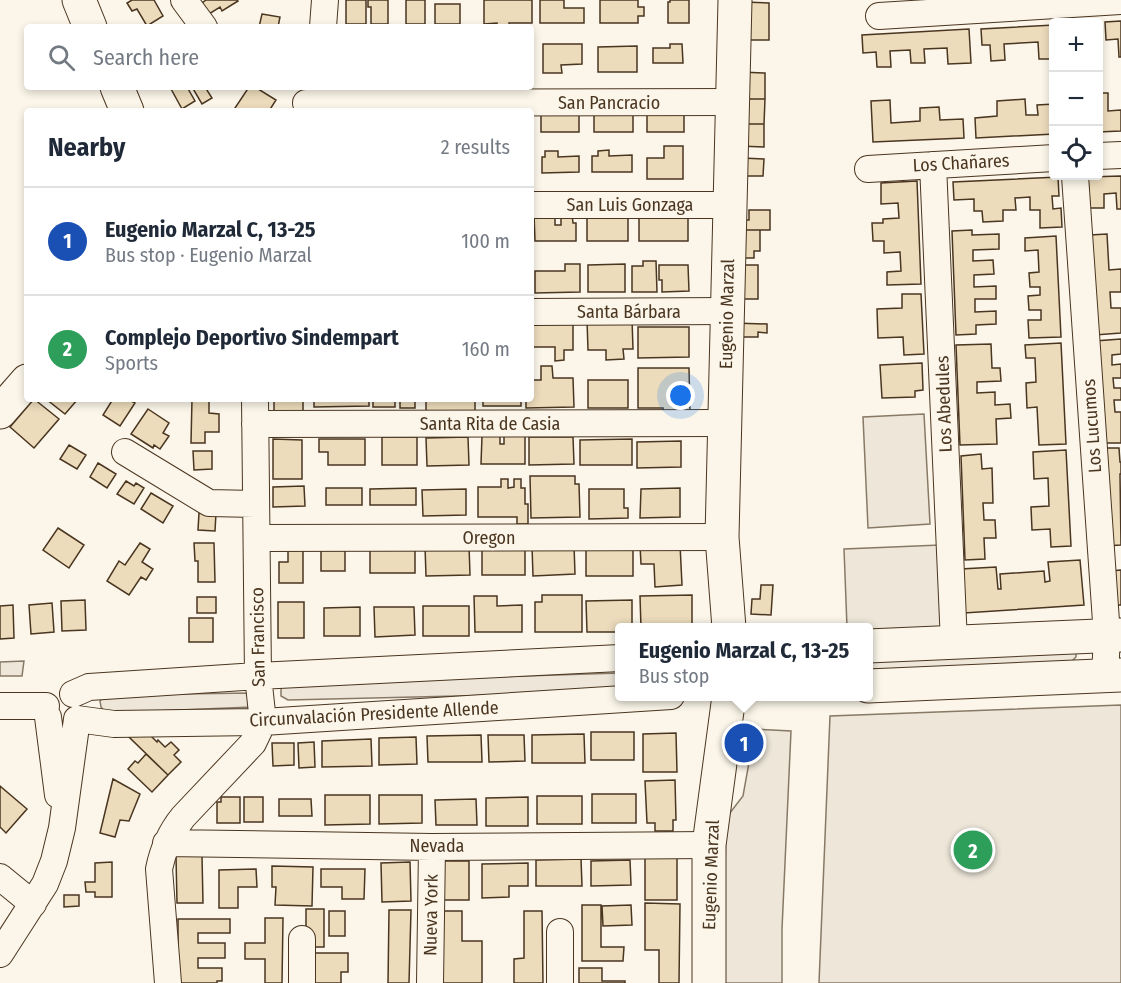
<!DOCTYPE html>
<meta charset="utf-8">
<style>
body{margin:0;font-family:"Fira Sans Condensed",sans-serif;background:#f6f6f7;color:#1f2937}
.controls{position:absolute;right:18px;top:18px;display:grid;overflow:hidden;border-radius:6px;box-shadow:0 3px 9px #0003}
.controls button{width:54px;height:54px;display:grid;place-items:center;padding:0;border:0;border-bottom:2px solid #e0e1e3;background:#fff;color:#1f2937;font:30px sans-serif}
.you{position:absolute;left:681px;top:396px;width:21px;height:21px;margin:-15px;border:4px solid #fff;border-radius:50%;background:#1a73e8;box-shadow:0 0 0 9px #1a73e833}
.badge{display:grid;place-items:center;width:39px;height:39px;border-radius:50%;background:#c62828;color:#fff;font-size:20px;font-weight:700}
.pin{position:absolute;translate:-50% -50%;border:3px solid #fff;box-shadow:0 2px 6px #0006}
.popup{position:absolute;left:615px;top:623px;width:258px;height:78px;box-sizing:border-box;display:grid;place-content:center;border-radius:6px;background:#fff;filter:drop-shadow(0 2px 4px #0005);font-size:20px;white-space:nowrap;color:#747a83}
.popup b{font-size:22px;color:#1f2937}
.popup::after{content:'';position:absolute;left:50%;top:100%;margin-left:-12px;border:12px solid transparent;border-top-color:#fff}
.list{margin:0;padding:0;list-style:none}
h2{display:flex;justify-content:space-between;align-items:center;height:78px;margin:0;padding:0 24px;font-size:26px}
h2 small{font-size:20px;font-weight:400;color:#747a83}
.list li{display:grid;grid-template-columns:39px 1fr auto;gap:18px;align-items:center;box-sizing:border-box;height:108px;padding:0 24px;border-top:2px solid #e0e1e3}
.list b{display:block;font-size:22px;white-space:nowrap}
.list p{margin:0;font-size:20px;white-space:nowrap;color:#747a83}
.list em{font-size:20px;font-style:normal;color:#747a83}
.icon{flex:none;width:33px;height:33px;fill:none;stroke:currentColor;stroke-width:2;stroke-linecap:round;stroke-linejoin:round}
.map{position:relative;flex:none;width:1121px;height:983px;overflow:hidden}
.search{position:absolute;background:#fff;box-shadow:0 3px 9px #0003;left:24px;top:24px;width:510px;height:66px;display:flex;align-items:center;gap:15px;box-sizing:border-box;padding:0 21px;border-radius:6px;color:#747a83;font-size:22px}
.panel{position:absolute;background:#fff;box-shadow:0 3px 9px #0003;left:24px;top:108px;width:510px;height:294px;border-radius:6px}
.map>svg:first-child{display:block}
.green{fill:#ede6d9;stroke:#887966;stroke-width:1.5}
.building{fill:#ecdcbc;stroke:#4a3520;stroke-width:1.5}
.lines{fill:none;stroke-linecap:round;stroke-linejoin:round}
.minor-casing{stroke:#4a3520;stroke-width:28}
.major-casing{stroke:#4a3520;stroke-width:35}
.minor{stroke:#fbf6e9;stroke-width:26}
.major{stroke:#fbf6e9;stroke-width:33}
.labels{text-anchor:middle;stroke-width:4.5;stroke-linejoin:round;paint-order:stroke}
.street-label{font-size:18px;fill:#4a3520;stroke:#fbf6e9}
</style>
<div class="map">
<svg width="1121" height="983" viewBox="0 0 1121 983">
<rect width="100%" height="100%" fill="#fbf6e9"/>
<path class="green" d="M924 414 930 524 868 528 863 417Z
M940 545 945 630 869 632 868 628 847 627 844 549Z
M1076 651V657L1072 661 869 672V657Z
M24 661 22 676H0V662Z
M620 673 619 692 288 700 281 696V686L290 683Z
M252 693V707L106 713 101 707 100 701 105 695Z
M1121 705V983H819L830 716Z
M755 729 791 731 782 929V983H723L726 818 743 796Z"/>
<path class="building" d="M132 0H154L163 16 147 26 137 9 132 11 127 3Z
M206 0H237L238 1 222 11 220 7 209 14 202 3Z
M346 0H366V24H346Z
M368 0H388V24H371V7H368Z
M406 0H425V24H406Z
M484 0H532V23H509L510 27H497V23L484 24Z
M540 0H564V8H584V23H540Z
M600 0H638V7H644V16H638V23H600Z
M670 0H689V23H668V2H670Z
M744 2 769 3V40H744Z
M435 4H460V24H435Z
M262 14 280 17 278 27H259Z
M1121 21V57H1119L1118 39 1106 40 1105 22Z
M1054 25V59H1039L1038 42 1004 44 1005 60 991 61 990 45H982L981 29Z
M969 29 971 63 948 64 947 48 924 49 925 63H911L910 50 890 51 891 67H877L876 52 863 53 862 35Z
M543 44H582V64L561 65 562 73H543Z
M670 44H682L683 63H653V48H670Z
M637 46V72H598V47Z
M740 72 765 73V99H740Z
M170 87H187L195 101 182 109Z
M192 87H205L212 98 202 104Z
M249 87H255L276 100 269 111H233Z
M1098 93H1108V111L1121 110V131L1098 132Z
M740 99H765L764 124H739Z
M1025 99 1026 115H1038L1037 105 1054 104V134L976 138 975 118 997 116V101Z
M890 100 891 123 920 121V108L939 107 940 120 963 119 964 138 873 142 871 101Z
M541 107H579V132H541Z
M594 107H633V132H594Z
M647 108H684V132H647Z
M739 124H764V147L739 146Z
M664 146H683V179H647V158H664Z
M609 150V156L632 155V172H592V156H598V151Z
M545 151H558V157L579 156V172L542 173V157H545Z
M742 158 764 159 763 176H742Z
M1121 176V209H1117L1116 193 1104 194V208H1090L1088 177Z
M1058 177 1059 196H1052L1053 209 1061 208 1062 227 1040 228V210H1030V197L1015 198 1016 210H1003V221L983 222 982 211H974V199L954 200 953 182Z
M917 181 921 284 887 285V272L901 271 900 252 884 253V241H873L872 223H883V219L899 218 898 203 881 204V183Z
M749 210H770V230H732L743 220H749Z
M534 214H555V225H561V214H572L573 223H576V241H535Z
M587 218H628V241H587Z
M639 218H688V241H639Z
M732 230H760V251H754V258H738Z
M972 230V235L999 234V249L973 250V261L993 260 994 274 974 275V287L996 286V299H975V312L996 311V324L976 325V334L956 335 952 231Z
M1107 234 1109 270 1121 269V292H1110L1111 308H1121V333L1095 335 1090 235Z
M1056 236 1061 337 1029 338 1028 320H1041V310H1029L1028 296 1040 295V287H1030L1029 273 1039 272 1038 250 1025 251V238Z
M643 261H656L657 292H632V266H643Z
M565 264H580V292L535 293V271H565Z
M625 264V292H588V265Z
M659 265H688L689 291 662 292V280H659Z
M732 265H758V299H732Z
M902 294H921L924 354 904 355 903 337 878 338 877 309 902 308Z
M531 319H573V350H564V360L555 361V347H531Z
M632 319 633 349H623L624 359 606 360V350H588L587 320Z
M733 323 767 324V333L758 332V337H733Z
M638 327H689V357L638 358Z
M1121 339V354L1112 355V365L1121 364V378H1113L1114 388H1121V400H1114L1115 412H1121V443H1100L1095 341Z
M1061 343 1066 444 1039 445 1037 407 1027 408 1026 383 1036 382 1035 358H1026L1025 345Z
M991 344 992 368H1000L1001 381 977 382V393L995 392V405L1010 404 1011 418 996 419 997 444 960 445 956 345Z
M922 363 923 390 915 391V397L882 398 880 365Z
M541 366H552L553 378H573L574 407 526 408V399H531V380H541Z
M638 368H689L690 414H663V408H638Z
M588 380H628V408H588Z
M34 399 59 419 34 448 10 427Z
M46 399H78L65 414Z
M113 399H128L135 403 120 426 103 415Z
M192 399H209V413L219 414V432H205V443H191Z
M274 399H303V413H274Z
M314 399H369V406L314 407Z
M373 399H395V407H373Z
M400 399H415V408H400Z
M426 399H475V412H426Z
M483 399H521V406H483Z
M148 409 169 423 163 433 169 436 160 449 154 445 153 448 131 434Z
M482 436H500V444H504V436H525V464H481Z
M382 437H417V465H382Z
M468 437 469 465 427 466 426 438Z
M529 437H573L574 464 529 465Z
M273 439 302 440V479H273Z
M319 439H365V465H328V452H319Z
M632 439V465H580V440Z
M681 441V467L637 468V442Z
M69 445 86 455 77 469 60 459Z
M1100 448H1119L1120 462H1121V474H1120L1121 545 1105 546Z
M1066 450 1071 546 1051 547 1050 529 1032 530 1031 507 1049 506 1048 478 1034 479 1033 452Z
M193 451H212V469L194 470Z
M981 454 982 469 992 468 993 503H983L984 520H995L996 538H984L985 559 965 560 961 456Z
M98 463 116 474 107 488 90 477Z
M530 476H575V484H579L580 517 531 518Z
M501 479H508V488L514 487V479H521V488H525V504H528V524H517V517H478V487H501Z
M126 481 134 486 136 483 144 488 134 504 117 494Z
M304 486 305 506 273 507V487Z
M326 488H362V505H326Z
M416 488V505H370V489Z
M680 488V517L640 518 641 489Z
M466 489V515L423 516 422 490Z
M589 489H624V508H628V518L589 519Z
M151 493 173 506 163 523 141 509Z
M199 513H216L215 531 198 530Z
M58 528 84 545 69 568 43 550Z
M140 543 150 549 142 562 153 569 146 580 141 577 129 595 107 581 119 561 125 565Z
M194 543H214L215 582H198V561H195Z
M680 544 682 585 655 587 654 564H641L640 545Z
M370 545 415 546V573H370Z
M469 545 470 575 426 576 425 546Z
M482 545H525V575H482Z
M574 545 575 574 533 576 532 546Z
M586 545H633V576H586Z
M288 548H303V583H279V562H288Z
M321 549H345V571H321Z
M1080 560 1084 605 964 613 961 569 996 567 998 589H1001L1000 574 1044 571 1045 582 1050 581 1048 562Z
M1121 570V605H1112L1110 571Z
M761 585H773L771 615 751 614 752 599H760Z
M542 595H582V632H535V602H542Z
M692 595V628H641L640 596Z
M474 596H497V606L522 605V632H475Z
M197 597H216V613H197Z
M85 600 86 630 62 631 61 601Z
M632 600V628H620V632H587L586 601Z
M278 602H304V638H278Z
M52 603 54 632 31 634 29 605Z
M13 605 14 638 0 639V606Z
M423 606H469V636H423Z
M360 607V636H324V608Z
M374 607H414L415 635 375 637Z
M189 618H213V642H189Z
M147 732 157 742 158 740 165 747 171 742 179 750 174 755 181 762 168 775 129 737Z
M591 732H634V760H591Z
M676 733 677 772H643V734Z
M584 734 585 763H532V735Z
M481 735 482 762H428L427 736Z
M488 735H524L525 761 489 762Z
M416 737 417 764 379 765V738Z
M371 739 372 766 322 767V741Z
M314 742 315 767 299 768 298 743Z
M272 743H294V765L273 766Z
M146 754 168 775 152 792 128 769 135 761 138 763Z
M113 779 140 794 129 821 120 820 115 837 100 833Z
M675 780 676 820H673V831H655V823H647L645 781Z
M0 786 27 809 6 833 0 827Z
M592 794H636V823H592Z
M325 795H370V824L325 825Z
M379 795H422V823L379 824Z
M537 796H582V824H537Z
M221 797H240V823H217V802H221Z
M244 797H263V822H244Z
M528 797V826H486V798Z
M279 799H311L312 816H279Z
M476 799 477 825H436L435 800Z
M645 854H677V900H645Z
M176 856H202L203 903H177Z
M581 859 582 886H536V860Z
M630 860 631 885 591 886V861Z
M441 861H469V900H442Z
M112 862V897H95V892H86L85 882H95V863Z
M410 862 411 901 382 902 381 863Z
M528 863V886H509V897L482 898V864Z
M272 866 313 867 312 906 275 905 276 887H272Z
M256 869 257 887H238V908H219V870Z
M321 869H365L364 899H342V887H321Z
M64 895H79V906L64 907Z
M645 903 680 904 679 983H659V950H645Z
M582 905H601V947H624L623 961H582Z
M631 905 632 925 603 926 602 906Z
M306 909H324V947H306Z
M389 910H411L409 983H388Z
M329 911H345V936H329Z
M441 911H462V941H482V983H441Z
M524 911H542L543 983H514V959L524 958Z
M265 918H283L282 983H265V959H245V943H265Z
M178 919H230V933H198V943H225V958H198V968H222V981H217V983H178Z
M307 953H348V972H341V983H307Z
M579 968H602V981H625V983H579Z"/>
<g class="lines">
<defs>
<path id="minor" d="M184 0 204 27
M879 16 1121 1
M323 27 325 0
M306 103 732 102
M1098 156 1121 155
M933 165 954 643
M868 169 1054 158
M1075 176 1107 636 1105 676
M531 205H729
M531 312 727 311
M255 424 724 423
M125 452 209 503 255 504
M257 538 722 537
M73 694 89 687 258 676 620 658
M0 706H46
M48 717 58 795
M166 843 432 847 709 845
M0 877 33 904
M302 939V983
M0 954 45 884 54 861 62 828 77 719 114 724 263 722 671 696
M168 983 159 869C163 849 170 833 183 817L253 743 263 722 258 676 255 399
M430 983 432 847
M560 983V932"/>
<path id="major" d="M79 0 90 27
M117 87 127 111
M0 412 27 381
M729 628 722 537 735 0
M868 646 1121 635
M868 686 1121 675
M709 983V845L729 696"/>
</defs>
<use href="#minor" class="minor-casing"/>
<use href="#major" class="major-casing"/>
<use href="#minor" class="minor"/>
<use href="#major" class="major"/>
</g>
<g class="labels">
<g class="street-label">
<text x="609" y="109">San Pancracio</text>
<text transform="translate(961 163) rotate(-3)" y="6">Los Chañares</text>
<text x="630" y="211">San Luis Gonzaga</text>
<text x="629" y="318">Santa Bárbara</text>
<text transform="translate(727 314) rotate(-89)" y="6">Eugenio Marzal</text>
<text transform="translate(944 404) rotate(-92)" y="6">Los Abedules</text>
<text x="490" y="430">Santa Rita de Casia</text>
<text transform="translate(1092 426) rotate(-94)" y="6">Los Lucumos</text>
<text x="489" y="544">Oregon</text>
<text transform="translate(258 637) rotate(-91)" y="6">San Francisco</text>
<text transform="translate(374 714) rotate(-3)" y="6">Circunvalación Presidente Allende</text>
<text x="437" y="852">Nevada</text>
<text transform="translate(711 875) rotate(-88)" y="6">Eugenio Marzal</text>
<text transform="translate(431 915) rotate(-89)" y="6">Nueva York</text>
</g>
</g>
</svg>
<div class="controls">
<button>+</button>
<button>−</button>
<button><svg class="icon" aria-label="locate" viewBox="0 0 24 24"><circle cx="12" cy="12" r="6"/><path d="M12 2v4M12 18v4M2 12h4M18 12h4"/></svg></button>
</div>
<div class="you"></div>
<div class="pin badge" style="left:744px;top:743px;background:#1a4fb4">1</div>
<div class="popup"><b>Eugenio Marzal C, 13-25</b>Bus stop</div>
<div class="pin badge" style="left:973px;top:850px;background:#2e9e5b">2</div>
<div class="search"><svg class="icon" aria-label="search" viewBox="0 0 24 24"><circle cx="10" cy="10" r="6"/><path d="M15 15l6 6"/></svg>Search here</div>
<section class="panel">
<h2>Nearby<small>2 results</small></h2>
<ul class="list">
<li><span class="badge" style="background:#1a4fb4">1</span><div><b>Eugenio Marzal C, 13-25</b><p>Bus stop · Eugenio Marzal</p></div><em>100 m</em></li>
<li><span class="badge" style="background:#2e9e5b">2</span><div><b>Complejo Deportivo Sindempart</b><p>Sports</p></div><em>160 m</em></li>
</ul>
</section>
</div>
